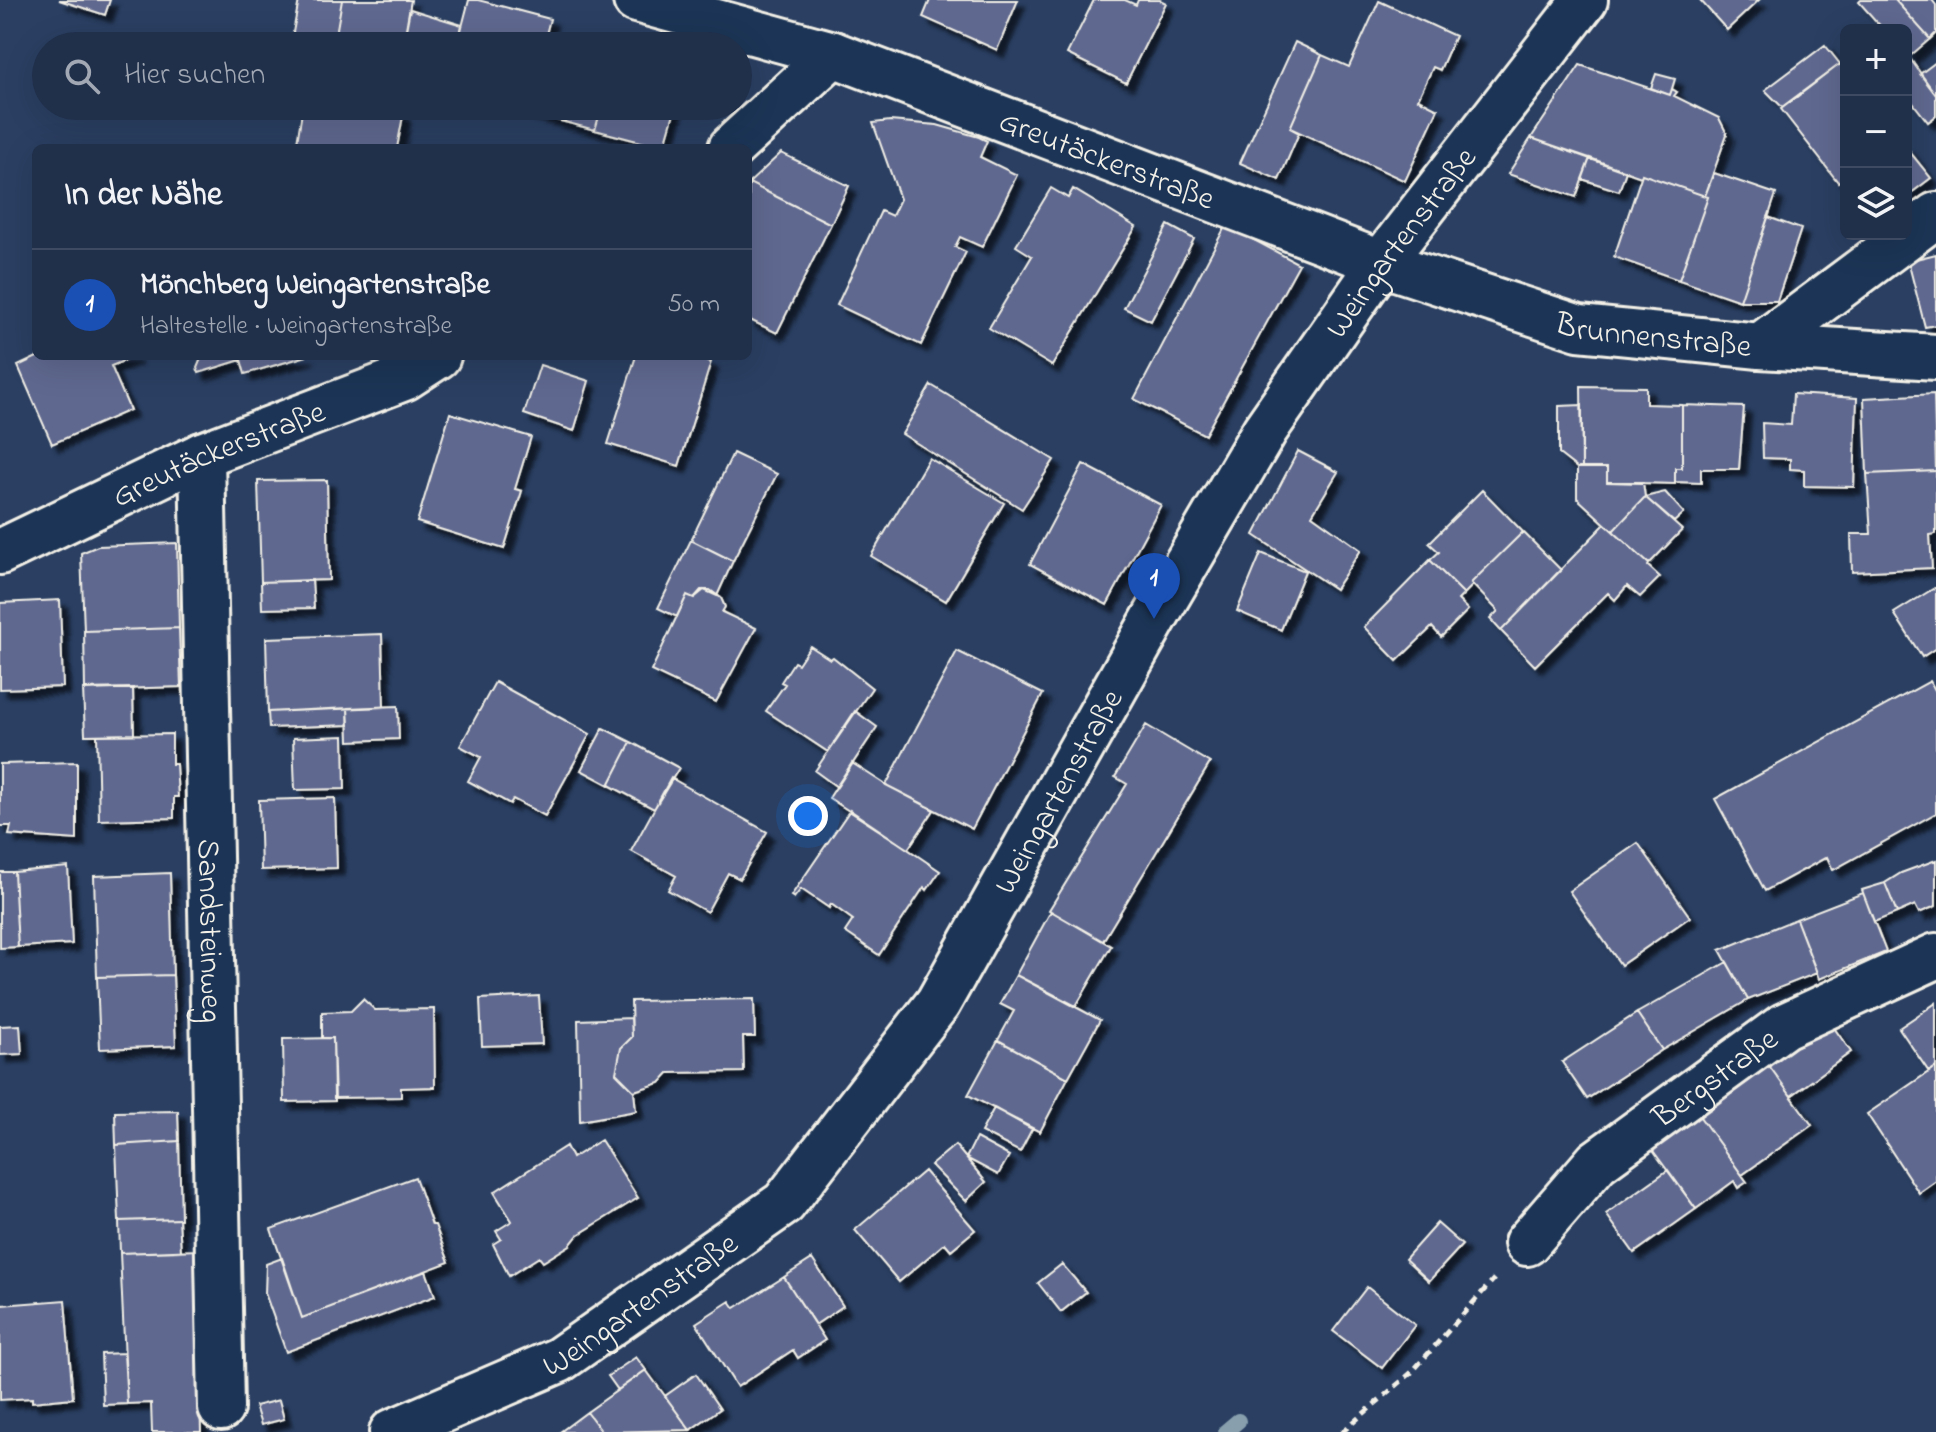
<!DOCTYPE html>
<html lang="de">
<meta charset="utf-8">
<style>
body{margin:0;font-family:"Indie Flower",sans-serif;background:#2d3b54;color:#f1f3f6}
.controls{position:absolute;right:24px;top:24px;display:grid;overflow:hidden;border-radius:12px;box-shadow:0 8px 32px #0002}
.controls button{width:72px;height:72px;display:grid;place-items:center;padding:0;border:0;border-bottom:2px solid #3d4a62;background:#202f4a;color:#f1f3f6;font:40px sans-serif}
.you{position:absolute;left:808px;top:816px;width:28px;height:28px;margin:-20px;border:6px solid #fff;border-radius:50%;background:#1a73e8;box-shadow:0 0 0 12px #1a73e833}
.badge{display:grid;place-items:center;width:52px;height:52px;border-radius:50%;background:#e797bd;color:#fff;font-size:26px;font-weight:700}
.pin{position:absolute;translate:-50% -66px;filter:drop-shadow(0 2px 4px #0008)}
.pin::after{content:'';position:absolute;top:42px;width:28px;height:24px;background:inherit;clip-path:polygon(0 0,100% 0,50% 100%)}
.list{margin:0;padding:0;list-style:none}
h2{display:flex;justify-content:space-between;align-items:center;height:104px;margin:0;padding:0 32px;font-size:34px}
h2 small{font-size:26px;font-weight:400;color:#a2a9b5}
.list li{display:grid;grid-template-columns:52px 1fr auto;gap:24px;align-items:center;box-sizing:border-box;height:112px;padding:0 32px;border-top:2px solid #3d4a62}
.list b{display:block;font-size:30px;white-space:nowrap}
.list p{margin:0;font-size:26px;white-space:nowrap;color:#a2a9b5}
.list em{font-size:26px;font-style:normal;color:#a2a9b5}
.icon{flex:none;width:44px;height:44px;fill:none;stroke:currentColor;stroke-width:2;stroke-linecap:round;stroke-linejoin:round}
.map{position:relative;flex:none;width:1936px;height:1432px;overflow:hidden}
.search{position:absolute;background:#202f4a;box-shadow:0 8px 32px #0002;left:32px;top:32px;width:720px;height:88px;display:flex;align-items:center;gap:20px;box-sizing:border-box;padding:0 28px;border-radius:44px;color:#a2a9b5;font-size:30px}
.panel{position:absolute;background:#202f4a;box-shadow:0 8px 32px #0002;left:32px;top:144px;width:720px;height:216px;border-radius:12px}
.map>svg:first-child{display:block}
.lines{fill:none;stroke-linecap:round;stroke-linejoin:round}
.stream{stroke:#88a0ae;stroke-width:16}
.building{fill:#5f688f;stroke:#f4f1e8;stroke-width:2;filter:url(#shadow)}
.minor-casing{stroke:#f4f1e8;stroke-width:50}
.path{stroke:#f4f1e8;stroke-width:5;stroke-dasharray:8 6;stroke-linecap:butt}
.minor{stroke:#1d3557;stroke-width:44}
.labels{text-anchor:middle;stroke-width:6;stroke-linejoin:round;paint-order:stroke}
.street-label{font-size:32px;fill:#f4f1e8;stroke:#1d3557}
</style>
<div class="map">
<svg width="1936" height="1432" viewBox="0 0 1936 1432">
<defs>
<filter id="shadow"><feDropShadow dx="7" dy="7" stdDeviation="2" flood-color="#0009"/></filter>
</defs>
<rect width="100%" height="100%" fill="#2a3f62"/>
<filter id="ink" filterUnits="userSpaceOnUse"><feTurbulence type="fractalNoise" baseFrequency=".0125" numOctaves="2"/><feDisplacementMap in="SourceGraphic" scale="16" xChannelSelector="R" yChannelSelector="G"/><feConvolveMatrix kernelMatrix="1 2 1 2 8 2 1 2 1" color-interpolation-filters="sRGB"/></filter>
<g filter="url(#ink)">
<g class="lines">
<path class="stream" d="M1225 1432 1238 1421"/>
</g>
<path class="building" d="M59 0H110L105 15Z
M299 0H342L334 46 291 43Z
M342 0H411L403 46H334Z
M469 0H478L550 19 543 46H457Z
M930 0H1018L997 50 923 17Z
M1094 0H1125L1136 5 1138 0H1160L1166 3 1126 83 1067 54Z
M1700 0H1759L1727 30Z
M1861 0H1895L1930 39 1909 57 1906 54V30H1884L1859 2Z
M1895 0H1932L1936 5V33L1930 39Z
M1379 1 1455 36 1440 70 1433 67 1418 99 1438 109 1405 181 1290 128 1322 55 1349 67Z
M410 9 462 25 457 46H403Z
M1295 42 1322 55 1290 128 1299 133 1279 180 1240 163Z
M1825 45 1840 64 1782 107 1765 90Z
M1909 57 1936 95V116L1928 122 1906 94V60Z
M1936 62V95L1920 74Z
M1840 64 1846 71V176L1838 182 1781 109Z
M1580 65 1670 95 1672 89 1677 92 1674 96 1719 118 1727 134 1705 196 1642 174 1641 177 1531 138Z
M1656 74 1675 79 1670 95 1651 88Z
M303 106H394L403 116 397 148H296Z
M527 106H602L595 130 526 112Z
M602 106H676L664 148 595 130Z
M890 121 937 125 979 137 987 141 980 157 1017 175 982 247 960 237 955 247 966 252 921 345 837 305 881 211 892 216 900 199 873 123Z
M1531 138 1590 158 1576 197 1508 174Z
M1906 147 1931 178 1906 197Z
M781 153 849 186 831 224 749 183Z
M1590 158 1626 171 1619 191 1582 179Z
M1714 173 1776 194 1740 301 1679 280 1708 197 1705 196Z
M1642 174 1708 197 1679 280 1614 257Z
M749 183 831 224 777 333 748 319Z
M1051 188 1068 198 1073 189 1136 227 1052 366 989 328 1032 256 1016 246Z
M1768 217 1801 229 1777 301H1740Z
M1168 225 1194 239 1151 321 1124 308Z
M1226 225 1299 264 1205 435 1134 399Z
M1936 254V325L1925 327 1908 261Z
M39 356H136L111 366 130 410 52 444 18 366Z
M202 356H240L241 360 199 373 197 368Z
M240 356H307L245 374Z
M636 356H691L711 362 679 466 608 444Z
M540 365 589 381 574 431 524 414Z
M931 385 1054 460 1022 509 902 434Z
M1581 386 1646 387V404L1682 405V468H1675V484L1607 482V468H1582Z
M1793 394 1857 398 1854 487 1804 486V470L1790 469V459L1763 458 1762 423 1791 425Z
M1934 394 1936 471 1867 474 1864 398Z
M1582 405V468H1577L1559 454V406Z
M1682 405 1744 407 1739 469H1701V483L1675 482V468H1682Z
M450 413 531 437 515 489 522 491 504 549 417 522Z
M1298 451 1338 472 1312 515 1361 550 1335 589 1254 535Z
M733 453 777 474 733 561 691 540Z
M929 458 1004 503 946 601 871 556Z
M1083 464 1161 505 1107 605 1030 564Z
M1577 468H1607V482H1643L1645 497 1613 531 1577 498Z
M1936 471V534L1930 535 1932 568 1852 572 1851 534H1871L1867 474Z
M327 480 329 580 261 582 258 481Z
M1482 490 1523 532 1471 583 1473 585 1464 594 1430 560 1439 552 1429 543Z
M1665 492 1684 513 1674 522 1645 497Z
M1645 497 1682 530 1649 564 1613 531Z
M1605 524 1649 564 1648 566 1660 577 1640 597 1627 586 1615 600 1608 593 1535 666 1501 631Z
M1523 532 1561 570 1501 631 1490 619 1498 611 1471 583Z
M691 540 733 561 717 596 704 590 694 598 687 595 677 617 658 608Z
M177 543 179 628 84 631 81 553 98 546Z
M1261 553 1305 571 1281 630 1237 611Z
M1430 560 1464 594 1458 600 1468 610 1441 637 1432 627 1397 661 1364 627Z
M312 580 314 608 262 609 261 582Z
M1936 587V648L1922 657 1894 613Z
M701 590H710L721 598 725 607 722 612 756 628 716 702 651 671 687 595 694 598Z
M60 600 63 687 0 689V603Z
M179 628 181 687 85 690 84 631Z
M382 634 384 707 268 712 266 638Z
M810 646 830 659 833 657 872 688 828 752 766 711 785 684 781 682 794 662 798 664Z
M957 651 1043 694 972 829 886 785Z
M1930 681 1936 692V813L1833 870 1827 857 1765 891 1715 799Z
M495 682 590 734 545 816 513 799 510 804 468 781 481 757 460 746Z
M133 688 134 734 85 735 83 689Z
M398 706 399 739 349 741 348 708Z
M348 708 349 725 269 728 268 712Z
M855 711 877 727 837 787 815 771Z
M1146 725 1210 763 1103 941 1049 910 1127 784 1115 777Z
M603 728 631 742 609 785 581 770Z
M172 734V764H176L178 797H174V818L99 820 97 735Z
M344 736 345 789 295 790 293 738Z
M631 742 679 768 654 809 609 785Z
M77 762V840L9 835 11 826H0V764Z
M852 763 886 785 934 810 908 849 829 798Z
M671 778 767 832 740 879 728 873 707 912 668 890 676 876 631 851Z
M335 798 337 868 261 870 259 800Z
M850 810 940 871 927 890 924 887 879 955 845 932 853 920 831 904 829 908 801 889 794 898 791 896Z
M1638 843 1690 917 1621 965 1569 891Z
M1936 860V906L1919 913 1915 905 1897 913 1885 883 1901 873Z
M68 867 72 944 18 947 14 872Z
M0 872H14L18 947 0 948Z
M170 873 173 975 97 977 94 876Z
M1885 883 1897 913 1874 922 1862 890Z
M1863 893 1886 952 1819 979 1796 919Z
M1051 911 1111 946 1076 1006 1016 975Z
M1796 919 1817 973 1748 1000 1720 950Z
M1727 962 1748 1000 1662 1050 1637 1013Z
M173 975 176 1046 100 1049 97 977Z
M1016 975 1100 1020 1068 1078 998 1040 1014 1011 1000 1004Z
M539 996 542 1044 482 1046 480 999Z
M363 999 375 1010 434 1009 435 1087 401 1088V1097L334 1098 333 1038H322V1012L351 1011Z
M754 999 755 1037H743L744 1072 669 1073 660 1083 634 1091 616 1073 621 1048 632 1037 631 1001Z
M1936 1003V1067L1929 1072 1899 1028Z
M1637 1013 1662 1050 1587 1099 1562 1062Z
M1825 1015 1851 1052 1791 1096 1765 1060Z
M631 1018 632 1037 621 1048 616 1073 634 1091 636 1111 580 1121 578 1020Z
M20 1025 22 1054 0 1055V1026Z
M333 1038 335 1101 284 1102 283 1039Z
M998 1040 1068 1078 1040 1132 968 1095Z
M1765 1060 1812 1125 1742 1175 1695 1110Z
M1936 1067V1181L1919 1193 1867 1114Z
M994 1108 1032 1129 1020 1152 981 1132Z
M1695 1110 1747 1182 1738 1188 1734 1181 1696 1209 1648 1144Z
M178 1111 179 1141 116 1145 115 1112Z
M976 1138 1009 1156 998 1175 966 1158Z
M601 1140 638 1198 578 1235 570 1245 543 1262 539 1257 509 1276 493 1244 501 1239 496 1231 512 1221 494 1192 566 1146 572 1158Z
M179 1141 181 1219 119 1221 116 1145Z
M955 1145 986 1182 966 1201 931 1165Z
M1668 1170 1696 1209 1634 1253 1606 1214Z
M924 1171 975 1230 951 1250 945 1243 899 1282 855 1230Z
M415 1177 432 1225H435L449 1262 302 1318 271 1229Z
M179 1219 181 1251 120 1253 119 1221Z
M1437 1223 1462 1245 1429 1281 1405 1259Z
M199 1250 201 1296H197L201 1432H152L151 1403 127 1404 120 1253Z
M282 1258 302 1318 426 1271 435 1296 286 1352 265 1293 266 1264Z
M812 1259 843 1306 815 1325 784 1277Z
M1062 1264 1086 1292 1061 1312 1038 1283Z
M784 1277 825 1340 798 1358 793 1350 737 1387 696 1323 730 1301 735 1308Z
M1367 1287 1415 1325 1382 1368 1333 1331Z
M0 1300 2 1305 65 1300 73 1398 32 1402V1398L0 1400Z
M124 1353 127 1404 103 1405 101 1354Z
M636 1357 646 1370 618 1390 608 1376Z
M646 1370 690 1430 602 1432 587 1412Z
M696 1374 720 1409 690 1430 665 1396Z
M279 1400 284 1419 261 1425 255 1406Z
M587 1412 602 1432H560Z"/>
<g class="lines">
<defs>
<g id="minor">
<path id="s1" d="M636 0 833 54 1381 263 1579 328 1760 346 1936 357"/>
<path d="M731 148 833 54"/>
<path d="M1760 346 1936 215"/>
<path id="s2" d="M202 455 221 1408"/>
<path id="s3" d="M0 552 202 455 404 378 438 356"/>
<path id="s4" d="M1527 1243 1597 1162 1784 1026 1936 956"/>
<path id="s5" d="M392 1432 559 1360 784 1203 938 1003 1154 619 1265 430 1381 263 1585 0"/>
</g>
</defs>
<use href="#minor" class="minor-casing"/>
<path class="path" d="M1342 1432 1411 1373 1494 1279"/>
<use href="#minor" class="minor"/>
</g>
</g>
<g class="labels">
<g class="street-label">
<text dy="11" stroke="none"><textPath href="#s1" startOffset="498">Greutäckerstraße</textPath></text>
<text dy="11" stroke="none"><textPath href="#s5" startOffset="1600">Weingartenstraße</textPath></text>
<text dy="11" stroke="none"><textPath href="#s1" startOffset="1074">Brunnenstraße</textPath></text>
<text dy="11" stroke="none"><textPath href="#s3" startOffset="240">Greutäckerstraße</textPath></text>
<text dy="11" stroke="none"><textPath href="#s5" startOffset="952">Weingartenstraße</textPath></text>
<text dy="11" stroke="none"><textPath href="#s2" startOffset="476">Sandsteinweg</textPath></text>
<text dy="11" stroke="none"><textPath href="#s4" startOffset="252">Bergstraße</textPath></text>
<text dy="11" stroke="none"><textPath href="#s5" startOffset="280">Weingartenstraße</textPath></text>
</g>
</g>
</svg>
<div class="controls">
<button>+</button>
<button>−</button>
<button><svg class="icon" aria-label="layers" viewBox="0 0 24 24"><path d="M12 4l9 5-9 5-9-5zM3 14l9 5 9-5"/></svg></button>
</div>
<div class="you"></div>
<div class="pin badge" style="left:1154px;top:619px;background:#1a4fb4">1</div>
<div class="search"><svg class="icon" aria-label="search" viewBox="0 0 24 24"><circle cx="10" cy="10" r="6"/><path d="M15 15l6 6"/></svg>Hier suchen</div>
<section class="panel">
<h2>In der Nähe<small></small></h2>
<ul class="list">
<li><span class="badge" style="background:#1a4fb4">1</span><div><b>Mönchberg Weingartenstraße</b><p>Haltestelle · Weingartenstraße</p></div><em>50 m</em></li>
</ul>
</section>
</div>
